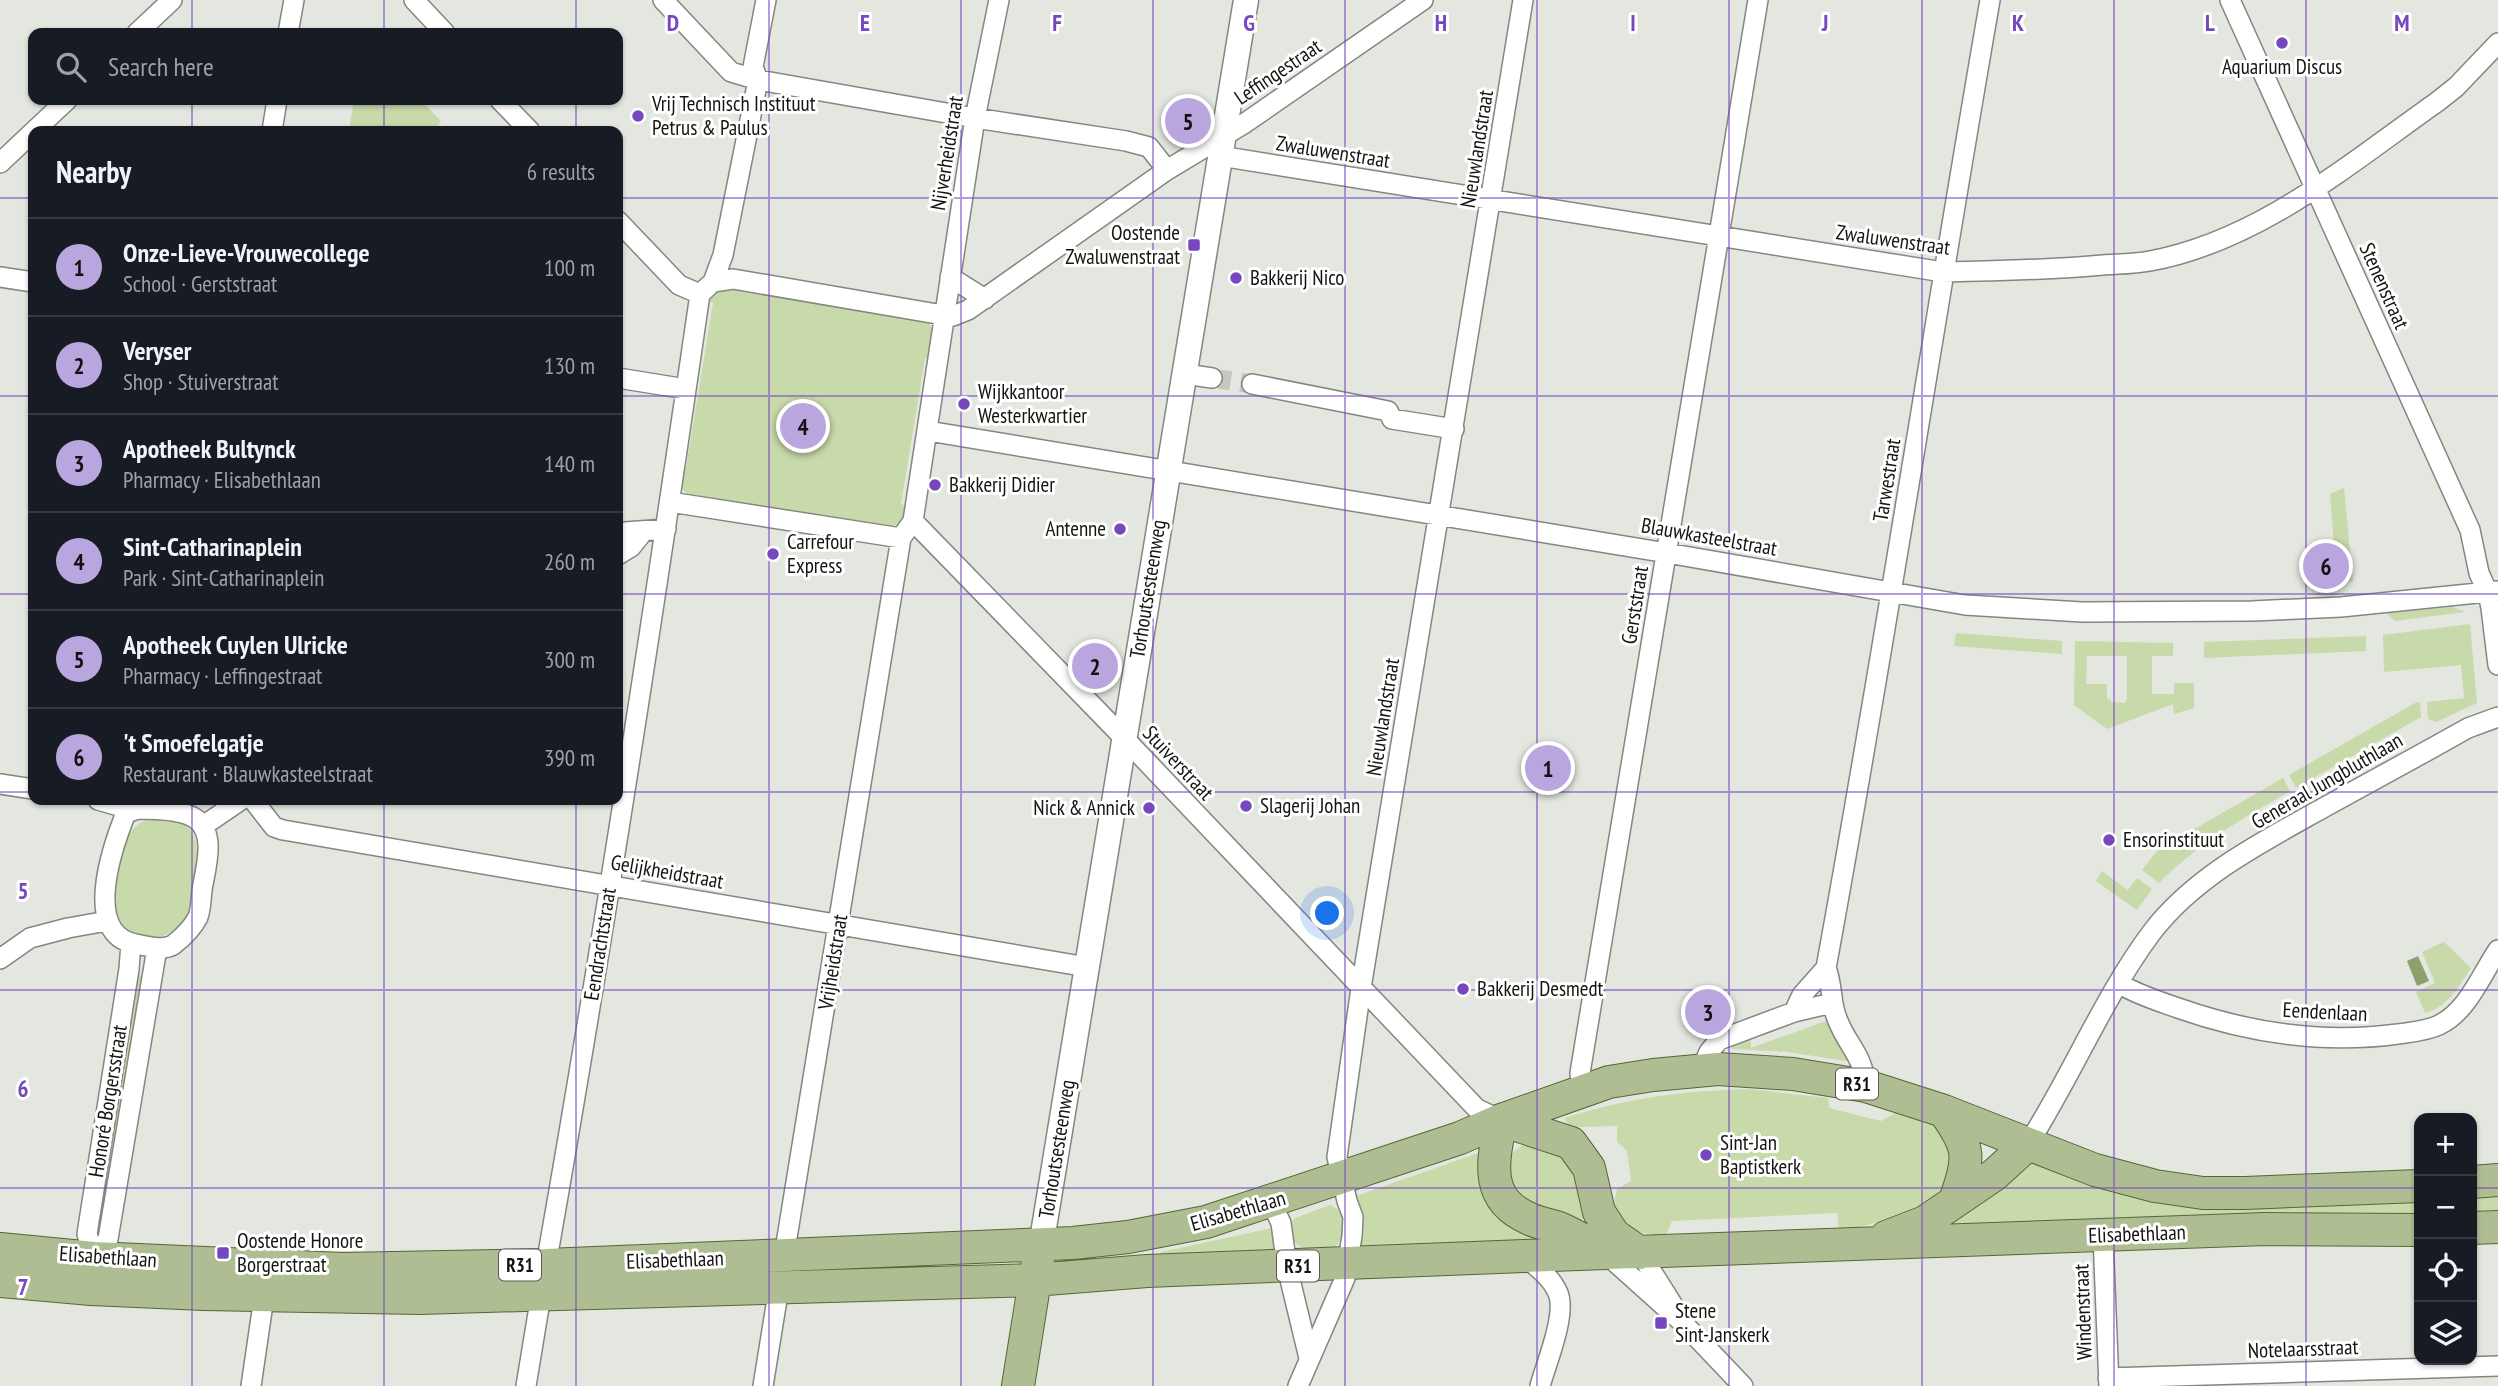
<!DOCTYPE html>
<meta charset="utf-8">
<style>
body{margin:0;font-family:"PT Sans Narrow",sans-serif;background:#242831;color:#f1f3f6}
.controls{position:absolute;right:21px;bottom:21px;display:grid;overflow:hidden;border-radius:14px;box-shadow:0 2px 5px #0004}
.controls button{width:63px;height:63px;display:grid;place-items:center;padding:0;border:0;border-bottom:2px solid #363941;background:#171b24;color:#f1f3f6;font:35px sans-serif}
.you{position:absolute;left:1328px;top:914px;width:24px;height:24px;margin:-18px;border:5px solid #fff;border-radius:50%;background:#1a73e8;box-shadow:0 0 0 10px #1a73e833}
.badge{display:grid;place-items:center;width:46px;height:46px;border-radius:50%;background:#baa6de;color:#111;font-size:23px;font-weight:700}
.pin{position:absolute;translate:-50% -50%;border:4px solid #fff;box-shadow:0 2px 7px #0006}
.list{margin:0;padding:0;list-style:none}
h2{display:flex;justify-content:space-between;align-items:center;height:91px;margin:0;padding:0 28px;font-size:30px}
h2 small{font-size:23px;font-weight:400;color:#9ea1a6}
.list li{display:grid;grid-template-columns:46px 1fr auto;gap:21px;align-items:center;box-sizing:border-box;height:98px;padding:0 28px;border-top:2px solid #363941}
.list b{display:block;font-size:26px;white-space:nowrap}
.list p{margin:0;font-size:23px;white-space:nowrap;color:#9ea1a6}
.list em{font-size:23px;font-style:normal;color:#9ea1a6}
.icon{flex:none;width:38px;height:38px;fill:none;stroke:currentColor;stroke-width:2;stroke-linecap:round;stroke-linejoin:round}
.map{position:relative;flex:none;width:2498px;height:1386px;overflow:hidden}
.search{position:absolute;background:#171b24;box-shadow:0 2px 5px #0004;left:28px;top:28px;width:595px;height:77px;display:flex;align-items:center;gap:18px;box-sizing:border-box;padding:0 24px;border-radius:14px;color:#9ea1a6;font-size:26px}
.panel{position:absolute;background:#171b24;box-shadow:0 2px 5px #0004;left:28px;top:126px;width:595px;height:679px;border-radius:14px}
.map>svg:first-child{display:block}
.green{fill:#c8d9aa;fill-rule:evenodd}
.water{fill:#8ea16d}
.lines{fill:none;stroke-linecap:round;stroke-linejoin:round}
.minor-tunnel{stroke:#c5c7c1;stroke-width:19;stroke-dasharray:19 10;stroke-linecap:butt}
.minor-casing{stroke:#848680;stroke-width:22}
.tertiary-casing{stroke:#848680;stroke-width:27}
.primary-casing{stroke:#566636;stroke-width:34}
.minor{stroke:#fff;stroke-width:19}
.tertiary{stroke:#fff;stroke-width:24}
.primary{stroke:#afbe92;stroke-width:32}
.grid{fill:none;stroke:#7648c0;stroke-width:2;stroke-opacity:0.55}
.poi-dot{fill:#7648c0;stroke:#fff;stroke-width:2.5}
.labels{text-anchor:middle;stroke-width:6;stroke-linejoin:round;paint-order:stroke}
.shield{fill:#fff;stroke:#5a5a59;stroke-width:2}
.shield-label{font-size:19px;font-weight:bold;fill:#141412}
.poi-label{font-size:21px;fill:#141412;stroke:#fff;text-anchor:start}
.street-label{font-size:21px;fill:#141412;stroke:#fff}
.grid-label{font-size:23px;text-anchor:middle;font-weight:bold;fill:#7648c0;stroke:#fff;stroke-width:6;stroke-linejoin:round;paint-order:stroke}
</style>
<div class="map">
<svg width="2498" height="1386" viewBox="0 0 2498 1386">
<rect width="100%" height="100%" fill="#e4e7e0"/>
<path class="green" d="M354 100H421L441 121 435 131H349Z
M728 287 926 320C938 331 933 344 931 358H925L901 504 906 506 905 515 898 525 887 527 689 494C677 488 679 480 681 468H686L713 303 708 301 711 294Z
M2344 488 2353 582H2337L2330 494Z
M2453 607 2465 612 2395 621 2386 613Z
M2470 624 2477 703 2436 722 2428 719 2427 702 2464 698 2461 665 2384 672 2383 635Z
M1956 633 2062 641V654L1954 646Z
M2366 636V651L2204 658V642Z
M2075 641 2173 643V656H2152V694H2174V683H2194V708L2174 714 2173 704 2107 729 2074 705ZM2087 656H2127V699L2125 703 2111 702V700L2107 699V684H2086Z
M2420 702 2421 717 2296 788 2289 775 2415 703Z
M2283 778 2290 791C2244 818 2197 844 2159 883L2142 870 2158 850Z
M158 816C165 817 173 818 179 821 205 834 197 869 193 891 192 897 192 906 189 912 183 925 166 939 151 938 101 937 109 858 131 832 138 822 147 819 158 816Z
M2102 871 2128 890 2137 878 2152 889 2137 910 2096 881Z
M2444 942 2471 968C2459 986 2447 1008 2425 1013L2416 992 2435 983 2422 952Z
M134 974 145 976 104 1209 100 1208Z
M1829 1020 1853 1062 1787 1052 1732 1049V1043L1750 1035 1751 1048Z
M1748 1089 1828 1098 1829 1108 1881 1121 1897 1112 1933 1121 1952 1137 1947 1188C1916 1214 1877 1223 1839 1232L1837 1213 1672 1221 1666 1235C1636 1235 1627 1230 1614 1203L1617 1189 1631 1181 1627 1151 1617 1142V1126L1576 1127 1569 1126 1564 1118C1629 1098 1680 1091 1748 1089Z
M1539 1141 1573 1161 1585 1215 1581 1221 1515 1197 1507 1160C1515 1148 1524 1143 1539 1141Z
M1481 1152 1554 1242 1363 1253 1359 1246C1367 1228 1362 1214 1356 1196Z
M2024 1159 2053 1169 2419 1197V1213L1944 1230 1942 1225Z
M2498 1194V1210L2472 1211V1195Z
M1330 1205C1350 1212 1346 1237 1333 1249 1311 1250 1287 1253 1292 1222L1295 1218Z
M1272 1228 1278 1251 1161 1255V1252Z"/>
<path class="water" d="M2418 956 2429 981 2417 986 2407 961Z"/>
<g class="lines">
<path class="minor-tunnel" d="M1212 378 1252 384"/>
<defs>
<path id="minor" d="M414 0 445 33
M663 0 731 72 758 80 975 118 1126 141 1149 147 1167 170
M2230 0 2470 530 2479 573 2488 593 2491 608 2498 665
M137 33 172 0
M288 33 294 0
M500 100 530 131
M272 131 277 100
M1220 156 1943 272C1997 271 2049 270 2103 265 2118 264 2135 264 2150 261 2259 241 2349 164 2437 102L2456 87 2498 43
M0 163 67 100
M618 221 679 285 700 294
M0 277 33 282
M950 277 985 299
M713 282 723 255 758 80 753 67 766 0
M1185 374 1212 378
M618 378 686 389
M1252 384 1388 411 1392 419 1454 429
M928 431 1667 553 1965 605 2082 612 2252 611 2341 607 2498 591
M670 502 901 538
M913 521 1124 738 1477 1109 1501 1120
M618 537 625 532 666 529
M618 555 631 547 643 532
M0 784 33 789
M98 800 119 806 126 813
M253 800 274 827 283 830 1087 967
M138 809C153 809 184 810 196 819 217 834 205 870 202 890 201 898 201 909 198 917 193 927 182 938 173 945 163 951 147 946 136 944 81 935 113 845 126 813Z
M203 826 241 800
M0 959 30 938 68 928 107 921
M2120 984C2138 995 2158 1001 2178 1008 2249 1033 2324 1044 2398 1034 2411 1032 2427 1031 2439 1025 2468 1011 2481 975 2498 950
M1794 1012 1802 995 1826 968
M1701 1071 1709 1052 1719 1040 1794 1012 1832 1003
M1866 1086C1862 1053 1849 1048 1838 1021 1830 1004 1833 985 1826 968 1885 646 1934 322 1990 0
M1582 1092 1580 1073 1758 0
M2028 1144C2071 1077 2104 996 2152 932 2195 876 2262 842 2323 808 2372 781 2420 755 2468 728L2498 717
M1271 1202 1281 1223 1287 1267 1309 1358
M2103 1236 2109 1386
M1605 1253 1683 1323 1743 1386
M1640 1253 1676 1310
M784 1256 901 538 913 521 975 118 999 0
M1524 1256C1537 1267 1551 1277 1558 1293 1567 1314 1546 1364 1540 1386
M94 1258 87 1234 129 969 131 943
M94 1258 108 1239 157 948
M546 1265C603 942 653 618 700 294L713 282 733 279 943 315 953 316 968 310 1167 170 1245 123 1423 0
M2108 1378 2498 1366
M251 1386 264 1297
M526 1386 541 1295
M763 1386 779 1287
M1298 1386 1345 1278 1352 1236 1353 1217 1347 1201 1337 1157 1361 988 1523 0"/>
<path id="tertiary" d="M1041 1246 1246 0"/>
<path id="primary" d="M1944 1111C1971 1150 1970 1156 1955 1201
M1501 1120 1571 1143 1589 1168 1599 1212 1614 1235 1640 1253
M1501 1120C1493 1161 1483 1199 1530 1219 1538 1223 1547 1224 1556 1227 1573 1233 1589 1244 1604 1253
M2472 1182 2498 1180
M2472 1228 2498 1227
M1886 1237 1925 1222 1994 1175 2028 1144
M0 1249 94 1258 342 1269 546 1265 1073 1243 1128 1237 1206 1222 1460 1138 1501 1120 1609 1082 1653 1075 1718 1069 1793 1074 1866 1086 1944 1111 2095 1170 2155 1186 2203 1193H2245L2419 1186
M0 1281 91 1289 204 1294 420 1298 1034 1280 1147 1271 1524 1256 2265 1229 2419 1230
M1018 1386 1038 1261"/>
</defs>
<use href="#minor" class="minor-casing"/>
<use href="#tertiary" class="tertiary-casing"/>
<use href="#primary" class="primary-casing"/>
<use href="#minor" class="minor"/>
<use href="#tertiary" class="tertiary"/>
<use href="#primary" class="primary"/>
</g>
<path class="grid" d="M192 0V33M384 0V33M576 0V33M769 0V1386M961 0V1386M1153 0V1386M1345 0V1386M1537 0V1386M1729 0V1386M1922 0V1386M2114 0V1386M2306 0V1386M192 100V131M384 100V131M576 100V131M0 198H33M618 198H2498M0 396H33M618 396H2498M0 594H33M618 594H2498M0 792H33M618 792H2498M192 800V1386M384 800V1386M576 800V1386M0 990H2498M0 1188H2419M2472 1188H2498"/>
<g class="poi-dot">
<circle cx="2282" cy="43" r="7"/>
<circle cx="638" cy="116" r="7"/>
<rect x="1187" y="238" width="14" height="14" rx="3.5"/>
<circle cx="1236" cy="278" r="7"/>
<circle cx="964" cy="404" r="7"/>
<circle cx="935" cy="485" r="7"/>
<circle cx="1120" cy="529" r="7"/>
<circle cx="773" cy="554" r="7"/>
<circle cx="1246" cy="806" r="7"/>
<circle cx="1149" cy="808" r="7"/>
<circle cx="2109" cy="840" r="7"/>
<circle cx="1463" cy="989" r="7"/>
<circle cx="1706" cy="1155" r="7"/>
<rect x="216" y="1246" width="14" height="14" rx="3.5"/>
<rect x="1654" y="1316" width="14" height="14" rx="3.5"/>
</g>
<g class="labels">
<g class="shield">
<rect x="1836" y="1068.5" width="42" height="31" rx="5"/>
<rect x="499" y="1249.5" width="42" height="31" rx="5"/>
<rect x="1277" y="1250.5" width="42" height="31" rx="5"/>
</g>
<g class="shield-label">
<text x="1857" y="1091">R31</text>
<text x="520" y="1272">R31</text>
<text x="1298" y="1273">R31</text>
</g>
<g class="poi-label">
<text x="2282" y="74" text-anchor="middle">Aquarium Discus</text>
<text x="652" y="111">Vrij Technisch Instituut<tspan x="652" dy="24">Petrus &amp; Paulus</tspan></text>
<text x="1180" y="240" text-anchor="end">Oostende<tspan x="1180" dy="24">Zwaluwenstraat</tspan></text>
<text x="1250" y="285">Bakkerij Nico</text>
<text x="978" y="399">Wijkkantoor<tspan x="978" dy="24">Westerkwartier</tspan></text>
<text x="949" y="492">Bakkerij Didier</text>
<text x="1106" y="536" text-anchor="end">Antenne</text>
<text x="787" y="549">Carrefour<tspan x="787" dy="24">Express</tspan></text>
<text x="1260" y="813">Slagerij Johan</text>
<text x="1135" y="815" text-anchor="end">Nick &amp; Annick</text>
<text x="2123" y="847">Ensorinstituut</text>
<text x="1477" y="996">Bakkerij Desmedt</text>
<text x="1720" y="1150">Sint-Jan<tspan x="1720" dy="24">Baptistkerk</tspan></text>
<text x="237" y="1248">Oostende Honore<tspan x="237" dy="24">Borgerstraat</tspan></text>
<text x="1675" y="1318">Stene<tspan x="1675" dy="24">Sint-Janskerk</tspan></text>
</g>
<g class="street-label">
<text transform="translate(1278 72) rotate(-34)" y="7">Leffingestraat</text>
<text transform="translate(1477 149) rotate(-81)" y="7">Nieuwlandstraat</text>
<text transform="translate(1333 152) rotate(9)" y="7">Zwaluwenstraat</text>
<text transform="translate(947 153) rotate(-81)" y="7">Nijverheidstraat</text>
<text transform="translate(1893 240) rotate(8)" y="7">Zwaluwenstraat</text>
<text transform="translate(2384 286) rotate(66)" y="7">Stenenstraat</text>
<text transform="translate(1887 480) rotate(-81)" y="7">Tarwestraat</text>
<text transform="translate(1709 537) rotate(10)" y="7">Blauwkasteelstraat</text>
<text transform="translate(1148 589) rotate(-81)" y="7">Torhoutsesteenweg</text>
<text transform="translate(1635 605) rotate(-81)" y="7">Gerststraat</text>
<text transform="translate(1383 717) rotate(-81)" y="7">Nieuwlandstraat</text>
<text transform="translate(1178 763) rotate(47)" y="7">Stuiverstraat</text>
<text transform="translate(2327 781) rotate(-30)" y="7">Generaal Jungbluthlaan</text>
<text transform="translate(667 872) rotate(10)" y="7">Gelijkheidstraat</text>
<text transform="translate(600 944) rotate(-81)" y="7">Eendrachtstraat</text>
<text transform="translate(833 962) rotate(-81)" y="7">Vrijheidstraat</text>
<text transform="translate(2325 1012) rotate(3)" y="7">Eendenlaan</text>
<text transform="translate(108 1101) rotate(-81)" y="7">Honoré Borgersstraat</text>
<text transform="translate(1057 1149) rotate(-81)" y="7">Torhoutsesteenweg</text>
<text transform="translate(1238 1211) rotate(-16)" y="7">Elisabethlaan</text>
<text transform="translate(2137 1234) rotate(-2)" y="7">Elisabethlaan</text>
<text transform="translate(108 1257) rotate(4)" y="7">Elisabethlaan</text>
<text transform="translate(675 1260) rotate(-2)" y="7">Elisabethlaan</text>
<text transform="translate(2083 1312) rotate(-92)" y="7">Windenstraat</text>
<text transform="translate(2303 1349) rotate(-2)" y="7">Notelaarsstraat</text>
</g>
</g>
<g class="grid-label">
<text x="673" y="31">D</text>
<text x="865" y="31">E</text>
<text x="1057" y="31">F</text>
<text x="1249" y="31">G</text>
<text x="1441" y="31">H</text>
<text x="1633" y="31">I</text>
<text x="1825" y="31">J</text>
<text x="2018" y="31">K</text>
<text x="2210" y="31">L</text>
<text x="2402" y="31">M</text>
<text x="23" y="899">5</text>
<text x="23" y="1097">6</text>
<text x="23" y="1295">7</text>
</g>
</svg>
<div class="controls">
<button>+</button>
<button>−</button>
<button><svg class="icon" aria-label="locate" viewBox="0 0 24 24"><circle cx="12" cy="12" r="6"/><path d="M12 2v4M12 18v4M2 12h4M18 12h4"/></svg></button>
<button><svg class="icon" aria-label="layers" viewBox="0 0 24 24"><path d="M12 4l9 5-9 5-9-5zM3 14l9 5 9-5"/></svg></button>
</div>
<div class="you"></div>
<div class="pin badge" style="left:1548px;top:768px">1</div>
<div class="pin badge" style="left:1095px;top:666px">2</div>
<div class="pin badge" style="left:1708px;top:1012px">3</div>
<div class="pin badge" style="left:803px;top:426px">4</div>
<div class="pin badge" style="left:1188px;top:121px">5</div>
<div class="pin badge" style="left:2326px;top:566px">6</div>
<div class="search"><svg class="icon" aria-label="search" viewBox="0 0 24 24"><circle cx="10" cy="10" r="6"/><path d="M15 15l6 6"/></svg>Search here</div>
<section class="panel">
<h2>Nearby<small>6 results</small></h2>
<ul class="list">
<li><span class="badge">1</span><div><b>Onze-Lieve-Vrouwecollege</b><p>School · Gerststraat</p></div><em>100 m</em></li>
<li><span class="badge">2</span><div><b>Veryser</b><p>Shop · Stuiverstraat</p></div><em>130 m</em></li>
<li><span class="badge">3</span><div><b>Apotheek Bultynck</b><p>Pharmacy · Elisabethlaan</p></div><em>140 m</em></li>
<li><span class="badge">4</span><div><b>Sint-Catharinaplein</b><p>Park · Sint-Catharinaplein</p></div><em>260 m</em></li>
<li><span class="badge">5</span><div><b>Apotheek Cuylen Ulricke</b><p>Pharmacy · Leffingestraat</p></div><em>300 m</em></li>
<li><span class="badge">6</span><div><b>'t Smoefelgatje</b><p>Restaurant · Blauwkasteelstraat</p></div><em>390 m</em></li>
</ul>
</section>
</div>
